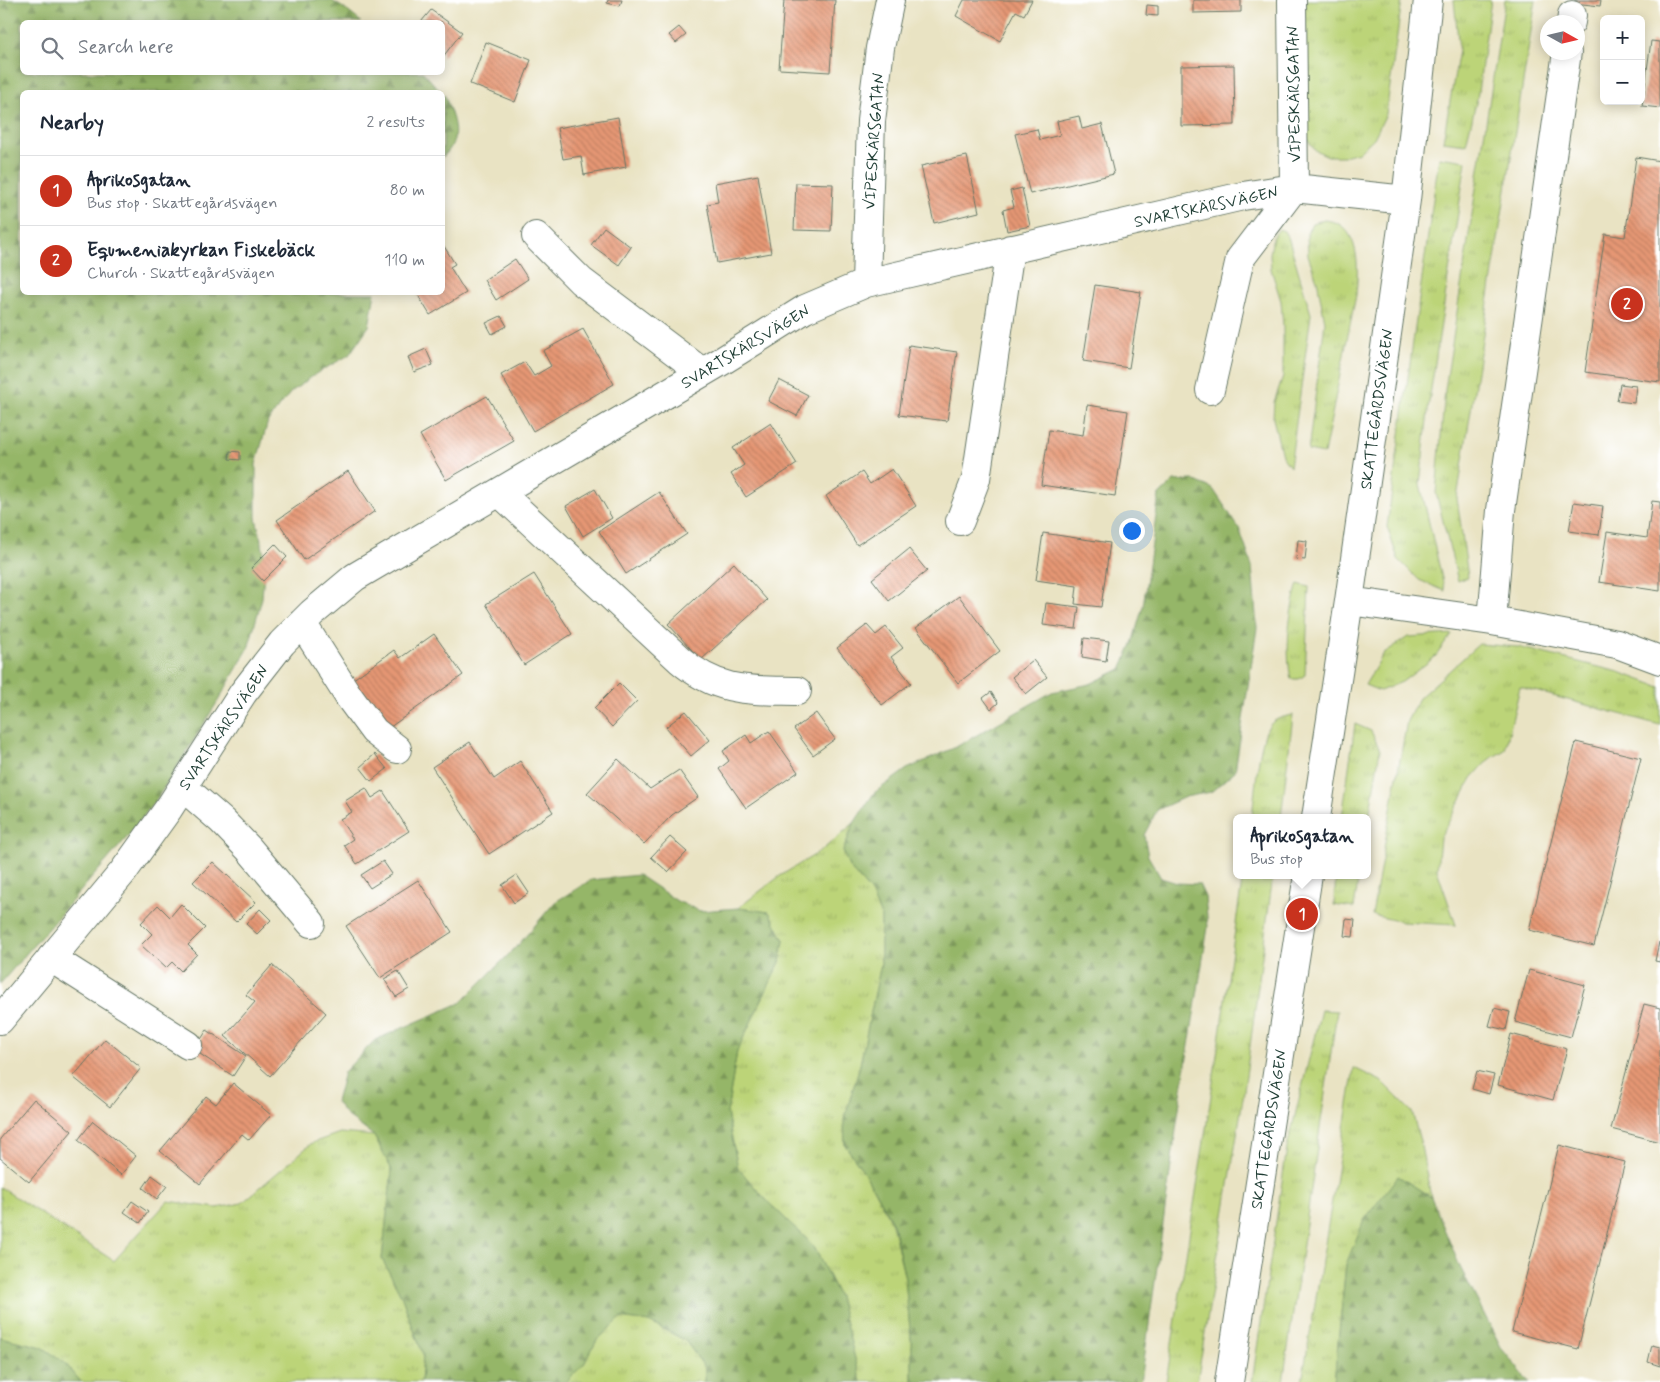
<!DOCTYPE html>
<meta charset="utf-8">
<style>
body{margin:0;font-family:Mynerve,sans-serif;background:#f2f2f3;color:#1f2937}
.controls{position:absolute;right:15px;top:15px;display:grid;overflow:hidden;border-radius:8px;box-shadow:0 2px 12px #0003}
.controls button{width:45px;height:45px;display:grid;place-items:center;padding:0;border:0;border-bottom:1px solid #e0e1e3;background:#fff;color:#1f2937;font:25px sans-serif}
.compass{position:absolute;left:1540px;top:15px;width:45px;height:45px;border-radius:50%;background:#fff;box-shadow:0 2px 12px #0003;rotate:98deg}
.you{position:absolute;left:1131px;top:530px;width:18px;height:18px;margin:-12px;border:4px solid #fff;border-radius:50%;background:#1a73e8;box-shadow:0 0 0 8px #1a73e833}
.badge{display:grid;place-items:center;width:32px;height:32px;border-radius:50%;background:#c8321e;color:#fff;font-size:16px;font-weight:700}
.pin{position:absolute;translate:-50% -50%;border:2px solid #fff;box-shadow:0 1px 5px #0006}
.popup{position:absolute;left:1233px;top:814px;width:138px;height:65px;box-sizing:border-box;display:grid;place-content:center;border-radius:8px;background:#fff;filter:drop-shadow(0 1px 4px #0005);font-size:16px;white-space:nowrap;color:#747a83}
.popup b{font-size:19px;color:#1f2937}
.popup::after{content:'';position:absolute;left:50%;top:100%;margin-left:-10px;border:10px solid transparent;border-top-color:#fff}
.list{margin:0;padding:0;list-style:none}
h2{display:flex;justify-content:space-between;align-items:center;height:65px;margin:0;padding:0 20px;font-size:21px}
h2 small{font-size:16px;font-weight:400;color:#747a83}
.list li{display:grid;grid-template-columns:32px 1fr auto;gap:15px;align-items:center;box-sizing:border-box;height:70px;padding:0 20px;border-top:1px solid #e0e1e3}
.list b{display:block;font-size:19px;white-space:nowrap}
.list p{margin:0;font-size:16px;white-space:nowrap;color:#747a83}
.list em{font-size:16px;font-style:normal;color:#747a83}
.icon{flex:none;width:28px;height:28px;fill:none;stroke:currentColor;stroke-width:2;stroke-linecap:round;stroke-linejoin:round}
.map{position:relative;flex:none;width:1660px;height:1382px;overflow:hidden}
.search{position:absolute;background:#fff;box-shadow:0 2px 12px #0003;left:20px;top:20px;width:425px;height:55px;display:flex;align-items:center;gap:12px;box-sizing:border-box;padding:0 18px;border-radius:8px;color:#747a83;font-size:19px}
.panel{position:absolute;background:#fff;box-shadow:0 2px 12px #0003;left:20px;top:90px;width:425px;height:205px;border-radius:8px}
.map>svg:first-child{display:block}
.grass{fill:url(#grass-tufts);stroke:#6e8856}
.forest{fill:url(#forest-firs);stroke:#5a7a4e}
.building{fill:url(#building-back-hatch)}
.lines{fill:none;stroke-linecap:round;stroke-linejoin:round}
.minor-casing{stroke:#676;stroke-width:30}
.minor{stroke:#fff;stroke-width:28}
.labels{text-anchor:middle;stroke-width:5;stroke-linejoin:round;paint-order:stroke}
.street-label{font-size:16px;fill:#1f3d34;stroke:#fff}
</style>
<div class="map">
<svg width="1660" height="1382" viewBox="0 0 1660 1382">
<defs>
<pattern id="grass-tufts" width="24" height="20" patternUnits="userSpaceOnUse" patternTransform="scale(1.25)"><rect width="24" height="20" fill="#bcd478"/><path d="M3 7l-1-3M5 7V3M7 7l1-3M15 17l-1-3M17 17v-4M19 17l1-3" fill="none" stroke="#a1b768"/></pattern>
<pattern id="forest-firs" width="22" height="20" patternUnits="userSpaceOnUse" patternTransform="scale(1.25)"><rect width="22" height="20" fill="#95b668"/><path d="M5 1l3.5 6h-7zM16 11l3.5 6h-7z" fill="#799556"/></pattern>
<pattern id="building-back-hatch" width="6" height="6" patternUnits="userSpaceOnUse" patternTransform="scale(1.25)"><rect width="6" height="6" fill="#e69774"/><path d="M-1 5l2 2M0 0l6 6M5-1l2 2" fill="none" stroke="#ba7c60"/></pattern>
</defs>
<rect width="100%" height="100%" fill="#fff"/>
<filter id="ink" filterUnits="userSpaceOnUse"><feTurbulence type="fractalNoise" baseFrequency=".02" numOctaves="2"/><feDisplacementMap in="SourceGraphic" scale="10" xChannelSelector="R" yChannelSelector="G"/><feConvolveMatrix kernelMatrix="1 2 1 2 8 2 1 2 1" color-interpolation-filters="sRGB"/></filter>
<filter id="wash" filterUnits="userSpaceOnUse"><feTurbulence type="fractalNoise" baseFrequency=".0096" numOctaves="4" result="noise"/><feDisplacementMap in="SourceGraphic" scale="20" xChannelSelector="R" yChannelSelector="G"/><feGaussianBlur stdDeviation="1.12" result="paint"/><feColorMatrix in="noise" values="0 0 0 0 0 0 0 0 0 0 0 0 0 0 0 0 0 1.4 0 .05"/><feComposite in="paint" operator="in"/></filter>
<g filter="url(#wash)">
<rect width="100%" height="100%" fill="#e9e3c3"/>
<path class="grass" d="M1301 0H1402L1386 114 1374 138 1359 152 1344 156H1328L1315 150 1303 134Z
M1454 0H1491L1477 99 1466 144 1443 141 1459 50Z
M1505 0H1536L1457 498 1468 577 1458 581 1436 493 1445 390Z
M1439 157 1466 161 1429 402 1420 484 1445 591 1419 580 1398 559 1387 527Z
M1325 220C1329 221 1333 221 1337 223 1361 235 1358 273 1356 295L1324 454 1308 451 1325 322 1317 280 1308 255 1307 234 1312 223Z
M1279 229 1284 231 1289 240 1311 314 1290 467 1282 456 1273 418 1274 402 1283 376V326L1281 301 1271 269 1270 254 1273 237Z
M1298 584 1309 587 1305 675 1299 679H1291C1285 650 1289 612 1298 584Z
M1452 634 1435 657 1402 682 1380 691 1365 685 1384 653 1408 637Z
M1479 644 1518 647 1619 672 1660 687V725L1520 687 1505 750 1488 760 1472 778 1440 838 1437 870 1456 925 1402 922 1372 915 1407 721 1419 698Z
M1293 715 1281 818H1252C1254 799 1259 738 1269 726 1275 718 1283 717 1293 715Z
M1355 724 1371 731 1380 750 1367 829V818H1342Z
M854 823 843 851 849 867 870 891 881 916V964L860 1065 844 1120 845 1145 864 1172 892 1224 905 1279 912 1348V1382H861L839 1297 813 1245 769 1203 738 1168 727 1113 737 1051 780 962 784 940 769 912 738 908 780 876 821 851Z
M1243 875H1273L1243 1098 1197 1382H1166L1210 1103Z
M1336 875H1359L1354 908 1334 905Z
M1321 1010 1337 1011 1283 1382H1252L1287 1148Z
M1354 1068 1381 1081 1412 1112 1420 1141 1431 1197 1398 1176 1346 1264 1334 1382H1302Z
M340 1133 374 1136 392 1170 382 1259 401 1295 423 1355 421 1382H81L64 1362 42 1347 0 1337V1187L114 1261 168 1201 217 1208 242 1203 312 1143Z
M620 1318 649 1322 685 1340 705 1368 704 1382H566L584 1364 597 1340Z"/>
<path class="forest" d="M0 0H331L345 9 361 22H22V72H423L441 92H22V292L375 293 369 326 349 355 317 373 291 392 268 421 256 464V518L265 558 262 598 248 649 218 701 158 797 129 835 0 984Z
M443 94 445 96C453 119 463 138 443 157Z
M1193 480 1213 489 1239 528 1252 566 1257 628 1235 771 1211 792 1185 797 1157 810 1144 835 1148 856 1161 878 1177 883 1199 884 1205 897 1208 927 1180 1101 1141 1382H912V1348L905 1279 893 1224 864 1172 845 1145 844 1120 860 1065 881 964V916L870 891 849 867 843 851 854 823 874 793 907 769 956 747 1052 692 1090 684 1121 669 1132 644 1143 606 1159 495 1174 481Z
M638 875 677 901 700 911 738 908 769 912 784 940 780 962 737 1051 727 1113 738 1168 769 1203 813 1245 839 1297 861 1382H704L705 1368 685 1340 649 1322 621 1318 597 1340 584 1364 566 1382H421L423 1355 401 1295 382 1259 392 1170 374 1136 347 1116 336 1102 344 1072 375 1040 460 1003 519 944 555 902 591 880Z
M1398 1176 1431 1197 1460 1267 1502 1349 1529 1382H1334L1346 1264 1364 1220Z
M0 1337 42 1347 64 1362 81 1382H0Z"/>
<g id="blocks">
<path class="building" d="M608 0H622L620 6 607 3Z
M784 0H835L830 72 779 69Z
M964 0H1032L1024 15 1016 11 1000 41 956 16Z
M1193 0H1241V12L1193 13Z
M1575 0H1601L1600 6 1574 3Z
M1147 5 1158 6V16L1146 15Z
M431 10 462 32 442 58V22H421Z
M679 27 686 35 676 43 669 35Z
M1651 41 1660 42V108L1642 106Z
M486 42 531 60 515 102 470 84Z
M1234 65 1235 125 1181 126V66Z
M1079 116 1082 129 1102 124 1114 174 1030 194 1015 134 1037 129 1040 140 1060 135 1057 121Z
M618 117 626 167 584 175 581 156 563 159 557 128Z
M967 156 979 212 934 223 921 166Z
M1636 157 1660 161V382L1585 372 1605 234 1625 237Z
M758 175 771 253 717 263 707 204 718 202 715 183Z
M796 183 833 184 831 231 794 230Z
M1022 188 1030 226 1007 231 1003 210 1014 207 1010 191Z
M604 227 631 247 619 265 591 245Z
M442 243 455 264 450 267 466 293 430 315 416 292H442Z
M515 259 528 279 496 300 484 280Z
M1095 285 1141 292 1129 368 1083 361Z
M501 316 507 326 492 334 486 323Z
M583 329 614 384 533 431 501 375 525 362 534 376 551 366 543 351Z
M909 345 957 352 947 421 899 415Z
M426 349 433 365 414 372 408 357Z
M779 380 808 395 797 416 768 401Z
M1620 384 1636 386 1634 403 1617 401Z
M487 396 514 441 446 480 420 435Z
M1087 405 1128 411 1115 496 1041 485 1049 430 1083 435Z
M771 423 797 464 746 497 731 474 744 465 733 448Z
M230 451 240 452V460L229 459Z
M892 469 916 506 857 545 826 496 862 472 870 484Z
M348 471 375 511 304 560 277 520Z
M595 489 612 518 583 536 566 506Z
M659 492 687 534 626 574 599 531Z
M1652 501 1660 502V591L1599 582 1607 532 1647 538Z
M1574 502 1603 506 1599 535 1569 531Z
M1043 533 1110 543 1101 607 1075 604 1077 586 1036 580Z
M1298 540 1307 541 1305 560 1296 559Z
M275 544 287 557 263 581 251 568Z
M909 549 927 571 889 601 872 579Z
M734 563 767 600 701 660 668 624Z
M534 574 572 634 524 665 486 604Z
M959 596 1000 651 958 683 916 628Z
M1046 603 1079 607 1076 629 1043 625Z
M867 625 876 635 886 627 903 648 891 657 911 683 882 705 837 648Z
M434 634 463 675 386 730 352 680 394 650 400 658Z
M1084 638 1109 641 1106 661 1082 657Z
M1033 660 1047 677 1026 694 1012 677Z
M619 683 637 701 612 727 594 708Z
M991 692 998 703 991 709 983 698Z
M686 711 710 740 691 756 666 727Z
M816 713 835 739 813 755 794 729Z
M769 731 798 772 746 808 719 769 729 761 723 751 746 735 751 743Z
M470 742 494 779 520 761 553 812 489 854 432 767Z
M1576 742 1641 758 1594 946 1529 930Z
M375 754 387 769 371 781 360 767Z
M618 759 650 789 679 770 698 797 672 815 644 844 587 793Z
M366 788 372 798 383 791 409 831 357 864 344 845 353 839 340 819 352 812 345 801Z
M670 837 687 852 668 872 651 857Z
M383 861 392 874 370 888 361 875Z
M213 862 256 902 236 922 193 882Z
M517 875 529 893 514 903 502 885Z
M418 880 452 932 380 978 346 926Z
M181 904 205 928 188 945 197 954 181 971 172 962 166 968 141 945 152 934 141 923 158 905 170 917Z
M260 909 271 920 257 934 246 924Z
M1346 919 1355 920 1353 937 1344 936Z
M1659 942 1660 943V962L1655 961Z
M272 965 326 1013 270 1076 225 1036 255 1002 246 995Z
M1529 970 1585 985 1571 1037 1515 1022Z
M398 971 409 989 396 997 384 979Z
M1644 1004 1660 1008V1142L1611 1129Z
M1494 1008 1510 1012 1506 1030 1489 1026Z
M207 1030 246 1056 233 1076 194 1050Z
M1511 1034 1567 1049 1553 1100 1498 1085Z
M105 1039 141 1068 110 1107 73 1077Z
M1477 1071 1494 1075 1489 1094 1472 1089Z
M233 1083 271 1115 249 1140 242 1134 200 1184 160 1151 206 1096 216 1104Z
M34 1099 72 1131 29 1182 0 1158V1139Z
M93 1121 136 1156 121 1175 78 1140Z
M1559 1145 1625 1162 1578 1349 1512 1332Z
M152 1175 167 1186 157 1199 143 1188Z
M132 1201 148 1212 140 1223 124 1212Z
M1652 1345 1660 1347V1366L1648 1362Z"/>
</g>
</g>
<g filter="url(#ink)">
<use href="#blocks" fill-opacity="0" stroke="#676" stroke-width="1"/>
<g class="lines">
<defs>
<path id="minor" d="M1571 22 1572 15
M536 236 581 281 702 372
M866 283 871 121 880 48 890 0
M1210 390 1240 259 1294 188 1292 0
M500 493 680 660C719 693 749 690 797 691
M960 521 976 479 1010 249
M1349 601 1492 621 1617 644 1660 660
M1492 621 1501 510 1567 52
M302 623 349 697 374 731 397 749
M183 787 222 821 249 849 311 923
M1316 818 1349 601 1406 200 1428 0
M51 958 188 1045
M0 1020 123 872 169 808 243 693 282 643 312 613 355 577 722 361 805 309 866 283 1243 196 1294 188 1406 200
M1229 1382 1308 875"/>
</defs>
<use href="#minor" class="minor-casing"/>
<use href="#minor" class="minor"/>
</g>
</g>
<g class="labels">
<g class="street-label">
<text transform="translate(1293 94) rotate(-91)" y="6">VIPESKÄRSGATAN</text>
<text transform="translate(873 141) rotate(-86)" y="6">VIPESKÄRSGATAN</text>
<text transform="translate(1206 206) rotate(-12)" y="6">SVARTSKÄRSVÄGEN</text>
<text transform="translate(745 346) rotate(-31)" y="6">SVARTSKÄRSVÄGEN</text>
<text transform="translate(1376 409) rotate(-82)" y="6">SKATTEGÅRDSVÄGEN</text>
<text transform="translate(223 727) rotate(-56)" y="6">SVARTSKÄRSVÄGEN</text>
<text transform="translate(1268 1129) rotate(-81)" y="6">SKATTEGÅRDSVÄGEN</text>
</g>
</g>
</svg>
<div class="controls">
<button>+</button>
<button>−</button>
</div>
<svg class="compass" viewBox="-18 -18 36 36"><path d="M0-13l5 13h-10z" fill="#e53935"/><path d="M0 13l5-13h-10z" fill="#747a83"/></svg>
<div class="you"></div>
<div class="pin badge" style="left:1302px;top:914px">1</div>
<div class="popup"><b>Aprikosgatan</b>Bus stop</div>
<div class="pin badge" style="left:1627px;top:304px">2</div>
<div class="search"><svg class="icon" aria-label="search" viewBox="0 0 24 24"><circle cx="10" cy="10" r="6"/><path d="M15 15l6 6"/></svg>Search here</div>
<section class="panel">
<h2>Nearby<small>2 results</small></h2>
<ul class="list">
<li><span class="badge">1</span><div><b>Aprikosgatan</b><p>Bus stop · Skattegårdsvägen</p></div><em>80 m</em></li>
<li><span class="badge">2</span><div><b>Equmeniakyrkan Fiskebäck</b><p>Church · Skattegårdsvägen</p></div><em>110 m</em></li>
</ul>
</section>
</div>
